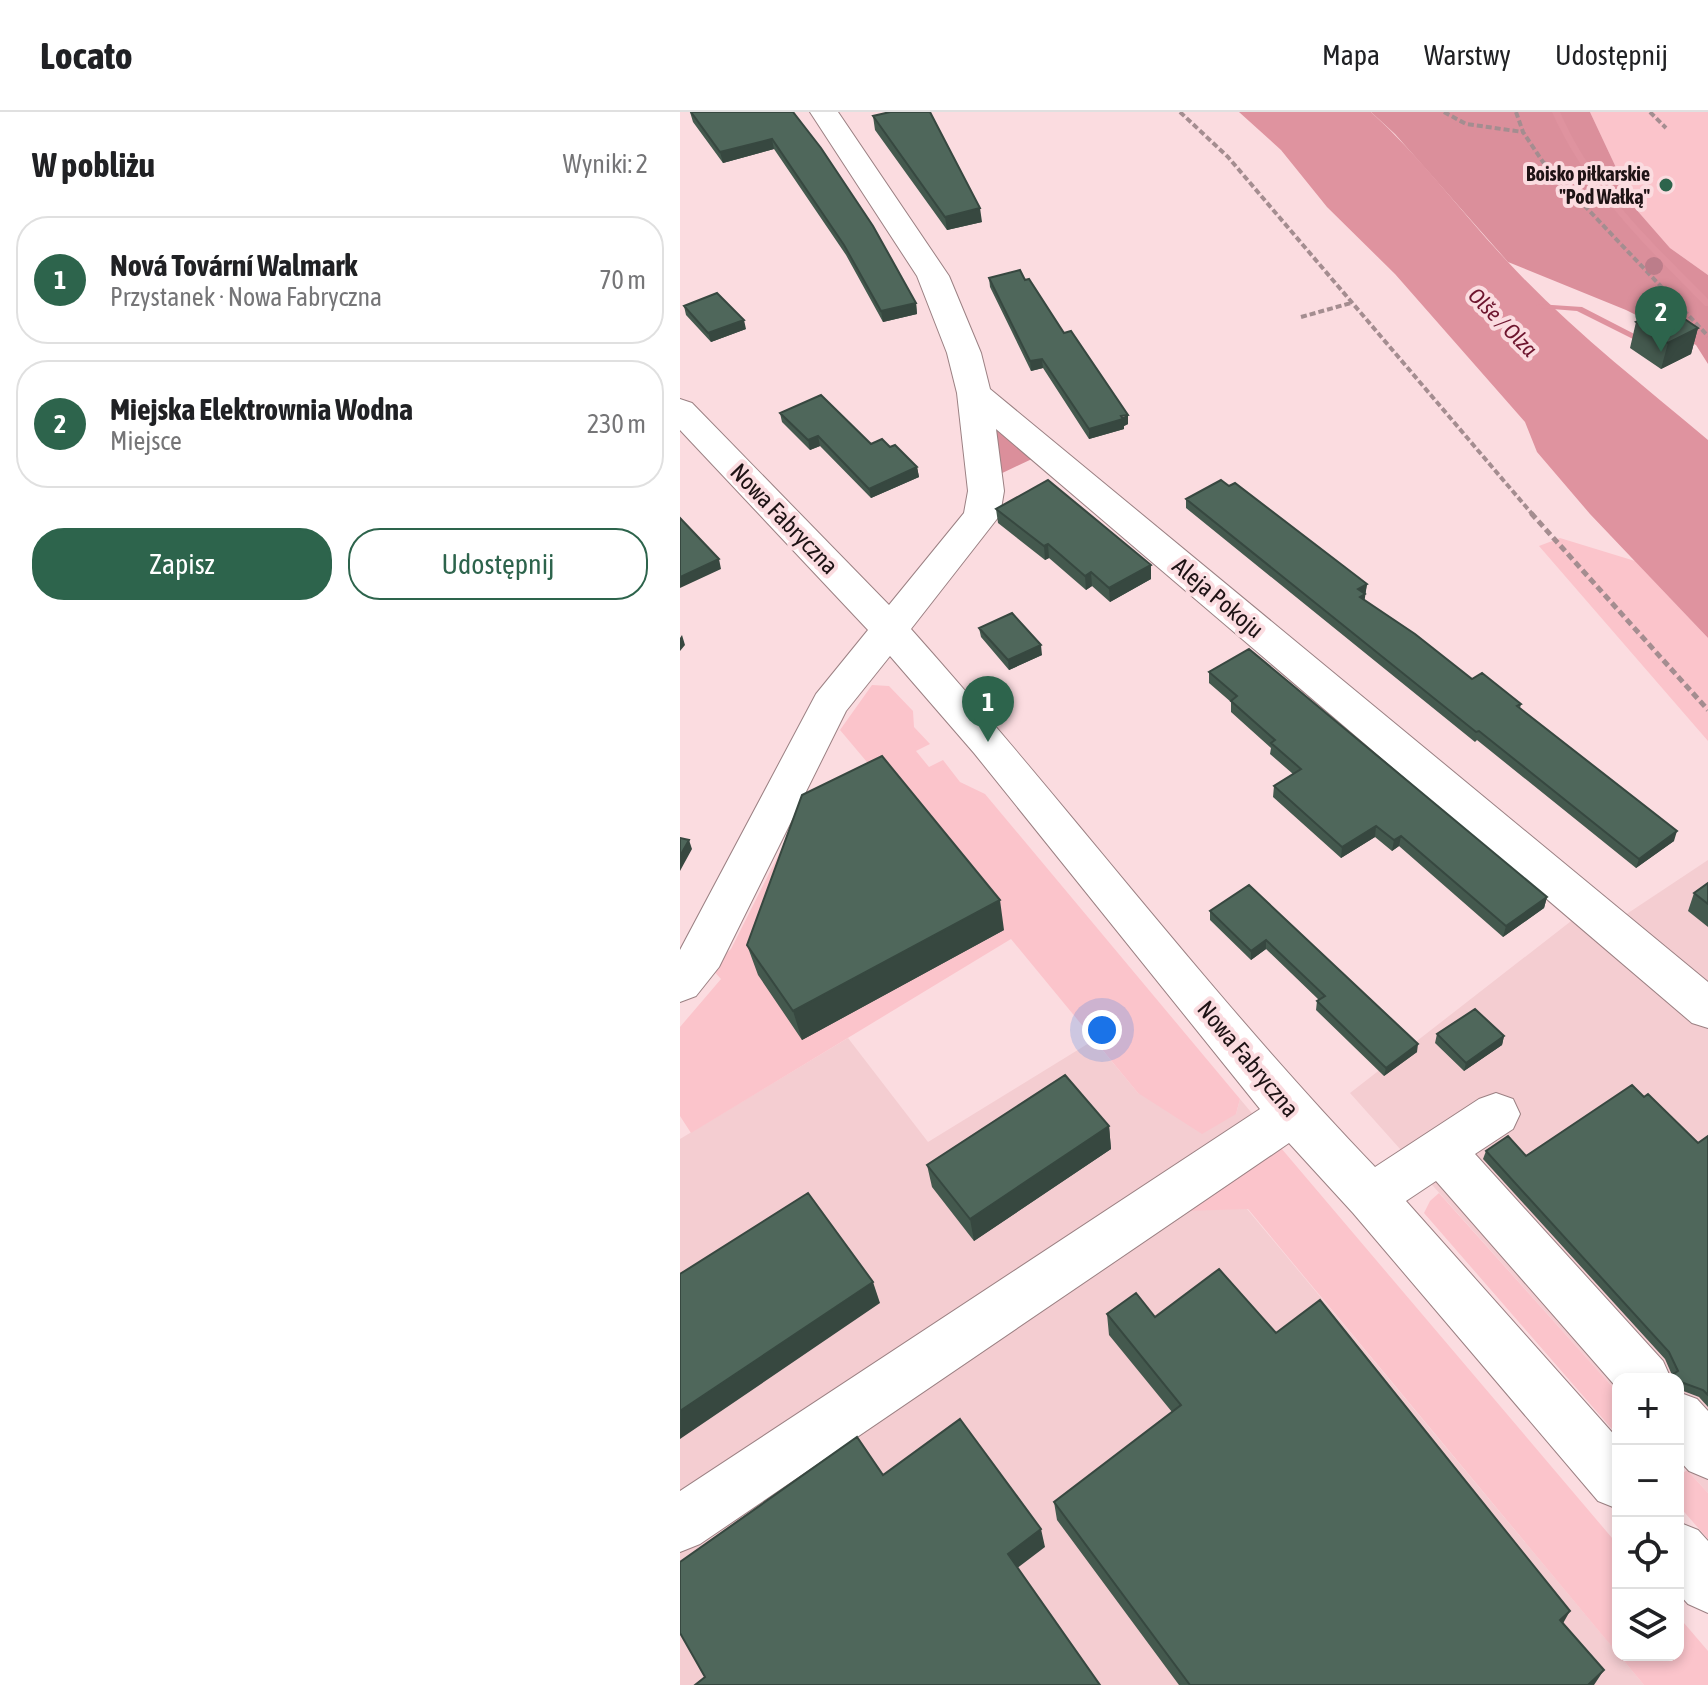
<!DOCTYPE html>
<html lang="pl">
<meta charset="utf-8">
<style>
body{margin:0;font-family:"Asap Condensed",sans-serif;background:#f6f6f6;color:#202124}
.controls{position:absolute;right:24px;bottom:24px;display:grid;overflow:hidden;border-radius:16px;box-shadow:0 4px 12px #0003}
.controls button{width:72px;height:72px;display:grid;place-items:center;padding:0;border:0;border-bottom:2px solid #e0e0e0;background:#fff;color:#202124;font:40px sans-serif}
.you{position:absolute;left:422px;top:918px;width:28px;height:28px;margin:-20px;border:6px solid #fff;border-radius:50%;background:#1a73e8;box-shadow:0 0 0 12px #1a73e833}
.badge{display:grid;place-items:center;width:52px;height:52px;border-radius:50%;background:#2d644c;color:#fff;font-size:26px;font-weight:700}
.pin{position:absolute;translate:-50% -66px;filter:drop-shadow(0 2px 4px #0008)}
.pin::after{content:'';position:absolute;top:42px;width:28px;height:24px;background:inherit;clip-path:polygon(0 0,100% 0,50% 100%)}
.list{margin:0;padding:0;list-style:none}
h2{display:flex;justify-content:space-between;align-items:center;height:104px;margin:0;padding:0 32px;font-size:34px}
h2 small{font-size:26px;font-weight:400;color:#757577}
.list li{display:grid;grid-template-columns:52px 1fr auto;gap:24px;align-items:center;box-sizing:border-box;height:128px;margin:0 16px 16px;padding:0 16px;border:2px solid #e0e0e0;border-radius:32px}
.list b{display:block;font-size:30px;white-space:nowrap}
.list p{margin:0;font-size:26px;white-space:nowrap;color:#757577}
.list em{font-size:26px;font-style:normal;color:#757577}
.actions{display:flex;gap:16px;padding:24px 32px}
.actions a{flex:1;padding:18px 0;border:2px solid #2d644c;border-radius:32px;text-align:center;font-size:28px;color:#2d644c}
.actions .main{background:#2d644c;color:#fff}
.icon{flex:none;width:44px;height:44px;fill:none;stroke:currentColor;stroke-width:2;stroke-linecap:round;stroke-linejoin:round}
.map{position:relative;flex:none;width:1028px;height:1573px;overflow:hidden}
header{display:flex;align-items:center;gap:48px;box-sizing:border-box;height:112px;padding:0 40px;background:#fff;border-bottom:2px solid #e0e0e0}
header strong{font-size:38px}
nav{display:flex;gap:44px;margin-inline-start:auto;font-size:28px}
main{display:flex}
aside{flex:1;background:#fff}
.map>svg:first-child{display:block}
.built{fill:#f4cdd1}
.green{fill:#fbc4cb}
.forest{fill:#db8f9b}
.water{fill:#df939f}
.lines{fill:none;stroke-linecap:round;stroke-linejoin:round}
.stream{fill:#df939f;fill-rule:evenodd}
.minor-casing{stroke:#9b8083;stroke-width:2}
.path-far1{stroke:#a48d90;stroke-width:4;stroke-dasharray:6 3;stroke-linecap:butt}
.path{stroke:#a48d90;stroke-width:5;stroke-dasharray:7 4;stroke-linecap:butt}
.minor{fill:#fff;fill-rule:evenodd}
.tree{fill:#bc7d8a}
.wall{fill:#44594e}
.shaded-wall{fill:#374840}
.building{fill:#4f675b;stroke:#374840;stroke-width:2}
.poi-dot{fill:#2d644c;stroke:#fbdce0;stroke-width:3}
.labels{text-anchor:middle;stroke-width:8;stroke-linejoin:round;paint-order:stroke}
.far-poi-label{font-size:20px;font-weight:bold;fill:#1e1315;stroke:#fbdce0;text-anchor:end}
.far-water-label{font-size:22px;font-style:italic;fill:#6d142d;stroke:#fbdce0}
.street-label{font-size:24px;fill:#1e1315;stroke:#fbdce0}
</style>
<header>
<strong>Locato</strong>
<nav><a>Mapa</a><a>Warstwy</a><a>Udostępnij</a></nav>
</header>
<main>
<aside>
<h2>W pobliżu<small>Wyniki: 2</small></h2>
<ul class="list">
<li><span class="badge">1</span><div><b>Nová Tovární Walmark</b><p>Przystanek · Nowa Fabryczna</p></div><em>70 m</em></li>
<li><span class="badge">2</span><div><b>Miejska Elektrownia Wodna</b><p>Miejsce</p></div><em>230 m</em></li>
</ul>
<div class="actions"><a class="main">Zapisz</a><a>Udostępnij</a></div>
</aside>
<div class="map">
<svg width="1028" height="1573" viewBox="0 0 1028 1573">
<rect width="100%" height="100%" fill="#fbdce0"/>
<path class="built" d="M1028 748V1381L998 1348V1267H938V1281L670 981 904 799 924 817Z
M168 926 248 1030 414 928 458 981 556 1002 560 987 601 1036 567 1097 964 1573H0V1027Z"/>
<path class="green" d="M910 0H1028V163L990 136 955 96Z
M880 426 955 449 1028 526V629L859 434Z
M192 573 209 574 233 599 234 615 250 632 236 639 249 655 263 648 280 670 305 682 560 987 556 1002 522 1022 458 981 331 827 11 1021 0 1004V915L41 867 31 856 51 837 107 726 208 675 160 618Z
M601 1036 938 1433V1542L568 1097 503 1099Z
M759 1081 938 1281V1324L744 1101 750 1089Z
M1007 1358 1028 1381V1427L998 1393V1365Z
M998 1504 1028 1539V1573H964L939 1543H998Z"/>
<path class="forest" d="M691 0H910L955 96 990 136 1028 163V312V252L1016 233 946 198 828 150 715 22Z
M315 311 354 346 316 364Z"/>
<path class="water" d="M559 0H691C741 45 781 100 827 149 888 215 959 270 1028 328V526L910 402 857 340 845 310 715 162 647 95 601 38Z"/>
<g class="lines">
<path class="stream" d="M872 0H880C913 76 971 129 1028 187V194H1025C966 134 907 78 872 0Z
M857 192 902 195 968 229 967 231H961L897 199 860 196 856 194Z"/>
<defs>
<path id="minor" d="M130 0H158L269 164 301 241 310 277 1028 870V916L1012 911 316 317 324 379 320 403 231 517C389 694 531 884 695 1055L799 987 816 981 833 987 840 1002 833 1017 795 1042 983 1249 991 1267H938V1277L756 1069 726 1089 938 1327V1397L918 1389 673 1101 609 1031 20 1432 0 1440V1379L580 997 294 641 210 544 166 599 39 855 16 884 0 890V838L136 582 188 518 0 318V287L12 291 209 493 284 401 288 379 277 281 267 241 237 164Z
M998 1280 1017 1287 1028 1299V1367L1009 1359 998 1347Z
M998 1410 1018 1418 1028 1429V1501L1008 1492 998 1481Z"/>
</defs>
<use href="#minor" class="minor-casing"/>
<path class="path-far1" d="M500 0 548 45 853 403
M764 0 786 12 843 20
M836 0 843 20 863 50 1028 224
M970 0 986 16
M621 205 671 191"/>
<path class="path" d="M851 401 1028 598"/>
<use href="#minor" class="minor"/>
</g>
<circle class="tree" cx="974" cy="154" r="9"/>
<path class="wall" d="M10 0H113L236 191 237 202 203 210 166 143 94 37 43 51 13 10Z
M193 4 302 110 267 118 195 18Z
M309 166 345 168 448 312 444 314V317L409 327 363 256 351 259 310 175Z
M4 194 66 217 31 230 6 203Z
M956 210 1018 216 1011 242 981 257 950 236Z
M100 301 191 332 210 335 237 355 239 365 191 386 140 334 130 338 102 310Z
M506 387 687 472 684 488 792 567 841 592 840 596 994 729 956 756 797 628 795 630 506 396Z
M316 397 471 467 430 490 412 474 406 478 369 446 365 448 318 411Z
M299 516 362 543 329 558 301 525Z
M529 560 867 785 864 796 823 825 719 734 712 739 695 725 661 746 593 685 594 674 613 662 590 642 591 636 551 600V590L529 571Z
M1028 771V815L1008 799 1014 781Z
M569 773 737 940 704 964 636 898 637 889 639 888 586 837 571 848 530 808V799Z
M324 818 122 928 78 863 67 833Z
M757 922 824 924 822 933 784 959 755 931Z
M429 1014 431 1037 294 1129 252 1075 247 1053Z
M1028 1024V1295L1019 1285 998 1277V1267H990L992 1263 985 1247 803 1047 806 1039 846 1044 1018 1031Z
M427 1202 475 1205 596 1221 883 1512 914 1573H499L377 1408 374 1390 492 1300 429 1223Z"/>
<path class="shaded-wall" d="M92 27 94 37 43 51 40 40Z
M300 96 302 110 267 118 265 105Z
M236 191 237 202 203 210 201 199Z
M64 208 66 217 31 230 28 221Z
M1018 216 1011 242 981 257 988 231Z
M362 247 363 256 351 259 350 249Z
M448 303V312L444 314V317L409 327V317Z
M138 324 140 334 130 338 128 328Z
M237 355 239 365 191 386 189 377Z
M368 432 369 446 365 448 364 434Z
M39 447 41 457 0 476V465Z
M471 453V467L430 490 429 476Z
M411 460 412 474 406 478 405 464Z
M687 472 684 492 679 495 678 477Z
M2 523 5 533 0 539V526Z
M361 533 362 543 329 558 328 548Z
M696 714 695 725 661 746 662 735Z
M997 719 994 729 956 756 959 747Z
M721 724 719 734 712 739 714 728Z
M9 728 12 737 0 759V744Z
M867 785 864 796 823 825 826 814Z
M320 788 324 818 122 928 113 899Z
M586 828V837L571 848V839Z
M824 924 822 933 784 959 786 951Z
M738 932 737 940 704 964 706 956Z
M429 1014 431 1037 294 1129 290 1107Z
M193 1170 200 1191 0 1327V1299Z
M361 1417 365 1435 332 1460 328 1442Z
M890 1499 881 1515 880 1508Z
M924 1558 914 1573H908Z"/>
<path class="building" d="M11 0H113L141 36 193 114 236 191 201 199 164 133 92 27 40 40Z
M210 0H250L300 96 265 105 193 4Z
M340 158 345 168 349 167 384 221 391 219 448 303 441 304 443 307 409 317 362 247 350 249 309 166Z
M37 181 64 208 28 221 4 194Z
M987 195 1018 216 988 231 956 210Z
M141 283 191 332 202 327 210 335 215 333 237 355 189 377 138 324 128 328 100 301Z
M368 368 471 453 429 476 411 460 405 464 368 432 364 434 316 397Z
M541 368 549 374 555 371 687 472 678 477 685 482 680 485 735 522 792 567 802 561 841 592 837 594 997 719 959 747 799 619 796 620 506 387Z
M0 406 39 447 0 465Z
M332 501 361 533 328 548 299 516Z
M569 537 867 785 826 814 721 724 714 728 696 714 662 735 594 674 621 657 591 631 595 628 551 589 557 584 529 560Z
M202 644 320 788 113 899 67 833 122 683Z
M0 726 9 728 0 744Z
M1028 771V792L1014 781Z
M569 773 738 932 706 956 637 889 645 884 586 828 571 839 530 799Z
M795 897 824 924 786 951 757 922Z
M385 963 429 1014 290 1107 247 1053Z
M952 973 964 985 968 982 1018 1031 1028 1024V1283L1023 1278 998 1269V1267H996L992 1263 998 1259 989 1240 806 1039 828 1024 846 1044Z
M128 1081 193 1170 0 1299V1162Z
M539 1157 596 1221 640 1188 890 1499 880 1508 924 1558 908 1573H510L374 1390 501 1293 427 1202 456 1181 475 1205Z
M280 1307 361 1417 328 1442 420 1573H15L25 1565 0 1521V1450L177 1325 203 1363Z"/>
<circle class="poi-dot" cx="986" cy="73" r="8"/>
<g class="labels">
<g class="far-poi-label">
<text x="970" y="69">Boisko piłkarskie<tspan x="970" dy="23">"Pod Wałką"</tspan></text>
</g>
<g class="far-water-label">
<text transform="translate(823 210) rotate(45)" y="8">Olše / Olza</text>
</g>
<g class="street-label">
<text transform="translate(104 407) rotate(46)" y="8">Nowa Fabryczna</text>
<text transform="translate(538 486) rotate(40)" y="8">Aleja Pokoju</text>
<text transform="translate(568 947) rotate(50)" y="8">Nowa Fabryczna</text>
</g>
</g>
</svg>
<div class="controls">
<button>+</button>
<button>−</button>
<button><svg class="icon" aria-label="locate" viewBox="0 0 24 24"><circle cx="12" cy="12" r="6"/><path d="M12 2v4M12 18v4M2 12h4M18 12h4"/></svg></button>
<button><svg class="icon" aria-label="layers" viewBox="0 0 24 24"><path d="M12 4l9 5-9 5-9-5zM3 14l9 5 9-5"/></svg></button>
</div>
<div class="you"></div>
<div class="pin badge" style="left:308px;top:630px">1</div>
<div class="pin badge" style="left:981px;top:240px">2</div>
</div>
</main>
